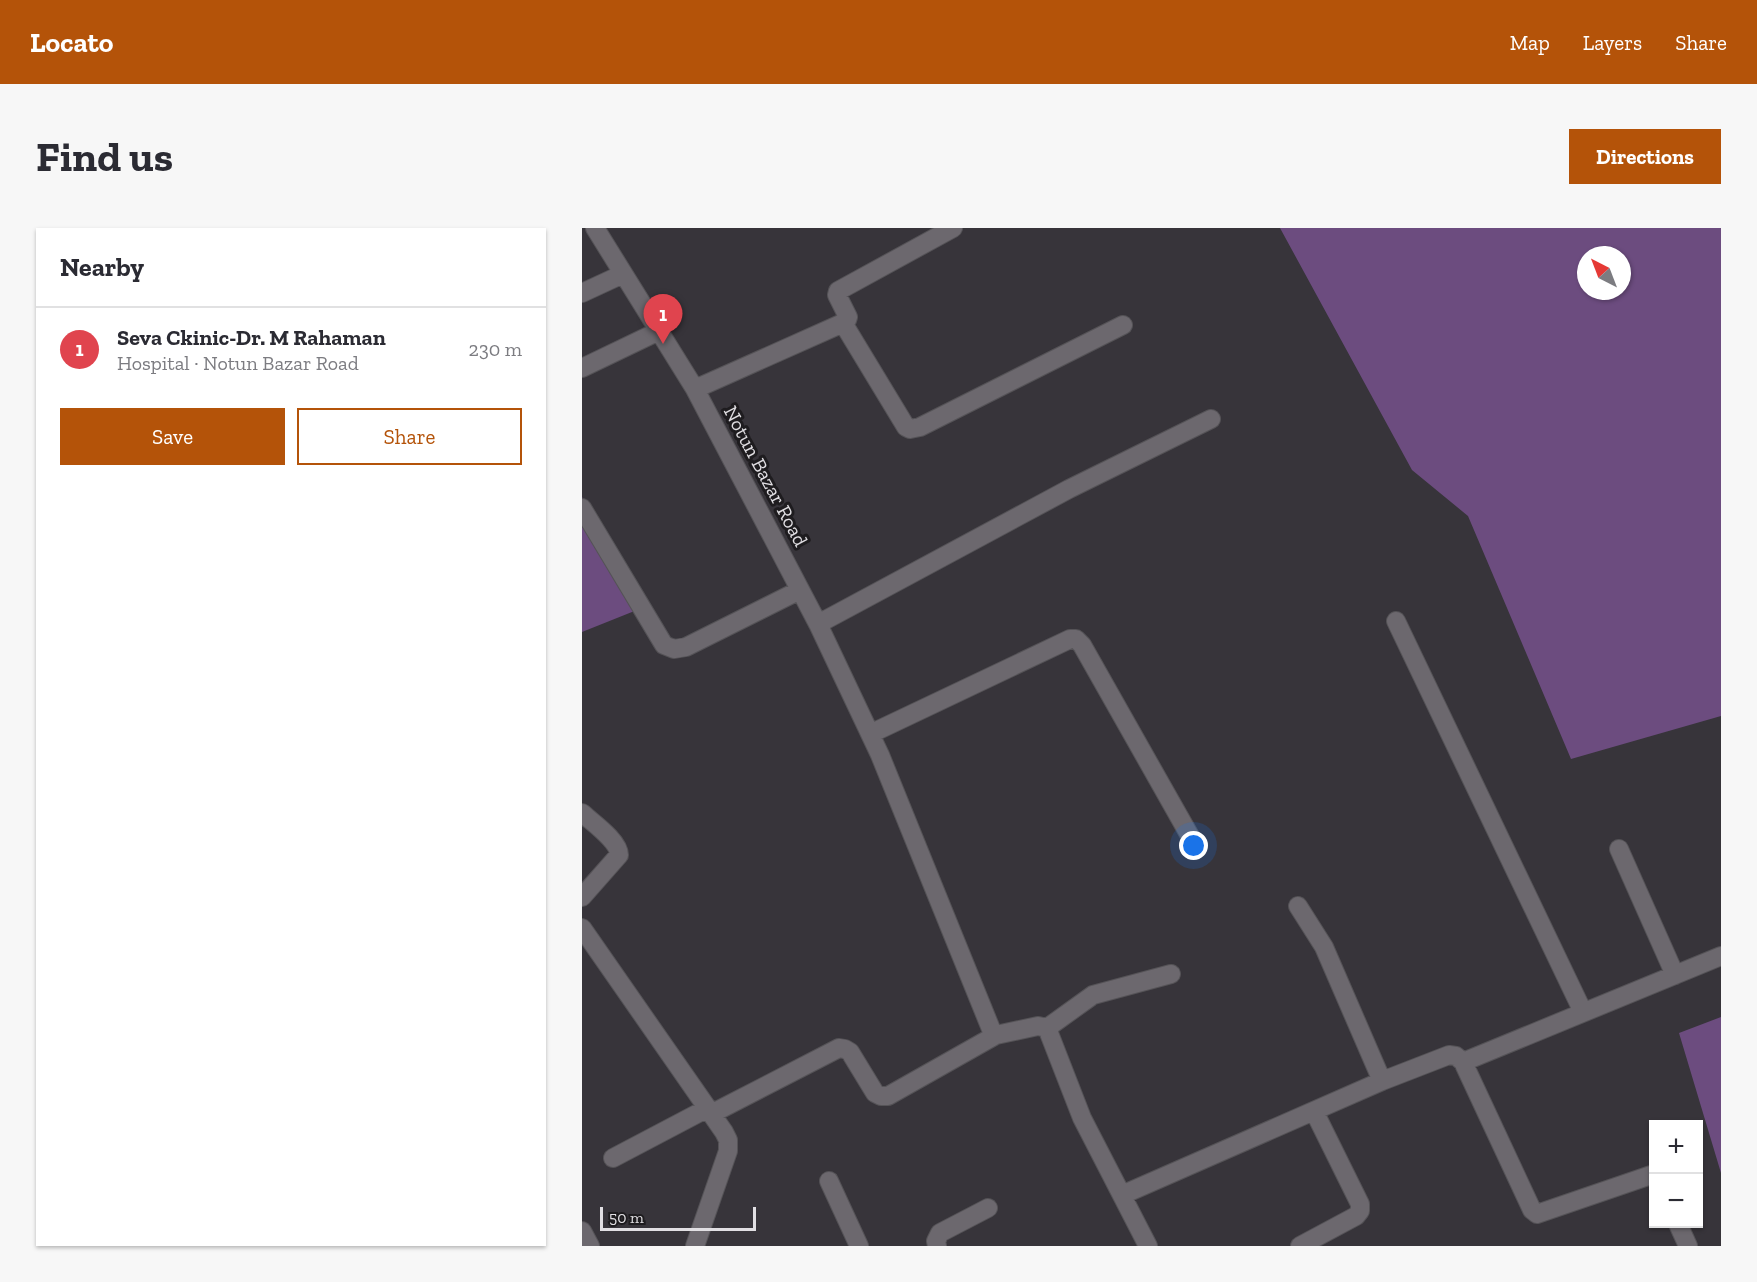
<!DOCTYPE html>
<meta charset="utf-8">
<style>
body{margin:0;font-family:"Zilla Slab",serif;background:#f7f7f7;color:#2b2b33}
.controls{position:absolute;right:18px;bottom:18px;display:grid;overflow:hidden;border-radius:0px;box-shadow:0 2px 4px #0004}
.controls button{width:54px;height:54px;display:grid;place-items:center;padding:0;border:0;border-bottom:2px solid #e1e1e2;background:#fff;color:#2b2b33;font:30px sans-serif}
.compass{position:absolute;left:995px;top:18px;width:54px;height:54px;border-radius:50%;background:#fff;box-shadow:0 2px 4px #0004;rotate:318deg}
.scale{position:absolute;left:18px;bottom:15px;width:156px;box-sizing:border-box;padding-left:6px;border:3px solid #e1dfe3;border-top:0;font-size:16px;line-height:21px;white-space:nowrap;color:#e1dfe3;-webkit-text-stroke:4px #1e1c1f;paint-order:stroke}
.you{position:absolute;left:612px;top:618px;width:21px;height:21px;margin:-15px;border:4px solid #fff;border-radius:50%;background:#1a73e8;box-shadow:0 0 0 9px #1a73e833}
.badge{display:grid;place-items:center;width:39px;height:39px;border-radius:50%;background:#b45309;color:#fff;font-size:20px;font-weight:700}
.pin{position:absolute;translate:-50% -50px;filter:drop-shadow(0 2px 3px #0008)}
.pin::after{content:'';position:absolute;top:32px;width:21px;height:18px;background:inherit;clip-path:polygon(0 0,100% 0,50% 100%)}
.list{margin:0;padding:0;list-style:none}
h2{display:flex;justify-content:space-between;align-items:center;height:78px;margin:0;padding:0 24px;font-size:26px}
h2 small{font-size:20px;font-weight:400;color:#7c7c81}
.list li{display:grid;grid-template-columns:39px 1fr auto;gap:18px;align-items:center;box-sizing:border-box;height:84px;padding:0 24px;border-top:2px solid #e1e1e2}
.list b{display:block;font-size:22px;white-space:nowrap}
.list p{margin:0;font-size:20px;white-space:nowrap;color:#7c7c81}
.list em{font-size:20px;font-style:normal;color:#7c7c81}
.actions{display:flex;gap:12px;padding:18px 24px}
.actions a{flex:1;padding:14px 0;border:2px solid #b45309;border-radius:0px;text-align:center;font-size:21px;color:#b45309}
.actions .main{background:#b45309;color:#fff}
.map{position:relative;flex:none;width:1139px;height:1018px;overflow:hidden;border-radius:0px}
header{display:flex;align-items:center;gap:36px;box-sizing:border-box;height:84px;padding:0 30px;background:#b45309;color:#fff}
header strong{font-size:28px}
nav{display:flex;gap:33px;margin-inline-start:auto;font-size:21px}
.intro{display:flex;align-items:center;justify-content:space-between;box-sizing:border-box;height:144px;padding:0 36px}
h1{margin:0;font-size:42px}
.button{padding:15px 27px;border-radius:0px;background:#b45309;color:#fff;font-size:21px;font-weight:700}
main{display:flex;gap:36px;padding:0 36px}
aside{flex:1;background:#fff;border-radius:0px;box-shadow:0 2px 4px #0004}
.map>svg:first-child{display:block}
.green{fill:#6c4c7f;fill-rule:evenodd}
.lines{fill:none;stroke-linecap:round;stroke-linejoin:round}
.minor-casing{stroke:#555357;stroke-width:20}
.minor{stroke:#6c686e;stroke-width:18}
.labels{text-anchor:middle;stroke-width:6;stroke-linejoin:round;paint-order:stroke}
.street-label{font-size:20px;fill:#e1dfe3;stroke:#1e1c1f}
</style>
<header>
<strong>Locato</strong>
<nav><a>Map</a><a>Layers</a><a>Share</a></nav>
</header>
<div class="intro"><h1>Find us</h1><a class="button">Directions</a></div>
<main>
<aside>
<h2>Nearby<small></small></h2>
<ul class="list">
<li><span class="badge" style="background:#e0444e">1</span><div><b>Seva Ckinic-Dr. M Rahaman</b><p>Hospital · Notun Bazar Road</p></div><em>230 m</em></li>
</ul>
<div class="actions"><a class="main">Save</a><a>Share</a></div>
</aside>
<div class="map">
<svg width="1139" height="1018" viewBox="0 0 1139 1018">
<rect width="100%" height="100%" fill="#37343a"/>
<path class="green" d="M698 0H1139V488L989 531 886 288 830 242ZM1004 27H1040V63H1004Z
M0 269 60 380 0 404Z
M1139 789V945L1097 805Z"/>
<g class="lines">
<defs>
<path id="minor" d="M13 0 113 161 236 396 298 527 409 801 414 807 456 798 465 800 500 890 566 1018
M0 65 41 46
M261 95 324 199 328 201 338 199 541 97
M0 140 77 103
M113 161 261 95 265 92 266 89 255 67 256 63 371 0
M0 280 82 417 92 421 104 419 218 362
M814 393 1001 784
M236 396 487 261 629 191
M288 506 488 411H494L500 417 608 608
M0 585C11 595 37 613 37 627L0 669
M1037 621 1093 747
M716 678 742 719 800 853
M0 700 142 904 146 912V923L113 1018
M465 800 511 767 589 746
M881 834 1139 728
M129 886 257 820 263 821 268 824 293 865 299 868H306L414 807
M31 930 126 880
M247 953 277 1018
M540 967 800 853 867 827 874 828 881 834 950 982 955 986 1069 947 1072 948
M1096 996 1106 1018
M0 1003 8 1018
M355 1018 354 1013 358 1005 406 980
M718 1018 774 988 778 983V976L732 883"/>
</defs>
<use href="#minor" class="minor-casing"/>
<use href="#minor" class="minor"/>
</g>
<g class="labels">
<g class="street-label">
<text transform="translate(184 248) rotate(62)" y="7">Notun Bazar Road</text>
</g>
</g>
</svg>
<div class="controls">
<button>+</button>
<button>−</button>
</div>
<svg class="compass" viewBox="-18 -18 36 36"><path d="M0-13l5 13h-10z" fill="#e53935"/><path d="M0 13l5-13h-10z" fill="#7c7c81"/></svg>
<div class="scale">50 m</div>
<div class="you"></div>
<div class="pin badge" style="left:81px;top:116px;background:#e0444e">1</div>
</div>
</main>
